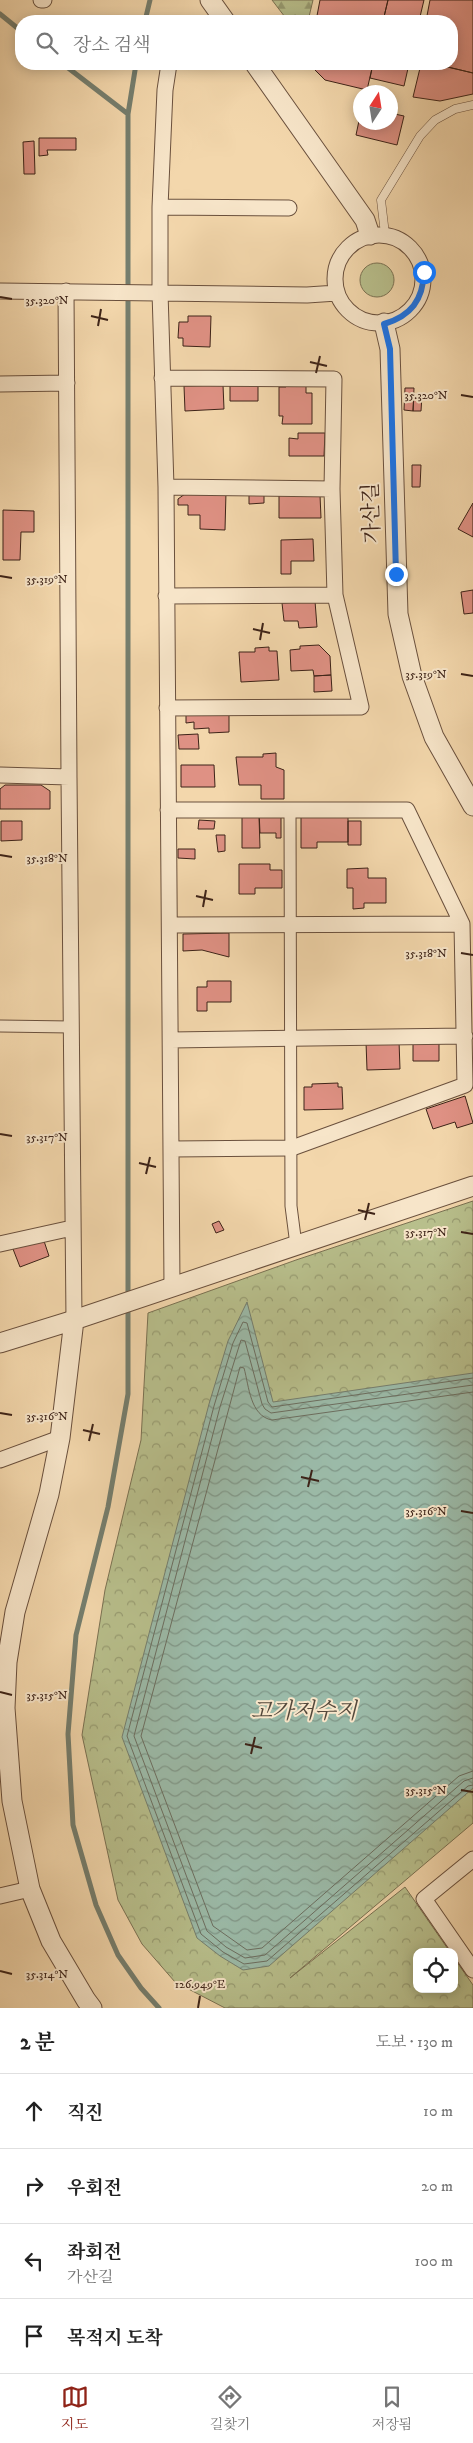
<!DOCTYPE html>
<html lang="ko">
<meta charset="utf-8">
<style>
body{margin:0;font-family:"IM FELL DW Pica","Noto Serif KR",serif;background:#f6f6f6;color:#222}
.controls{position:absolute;right:15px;bottom:15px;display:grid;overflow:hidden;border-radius:10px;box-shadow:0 2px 12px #0003}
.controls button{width:45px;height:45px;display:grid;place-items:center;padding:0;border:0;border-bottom:1px solid #e0e0e0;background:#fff;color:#222;font:25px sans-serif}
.compass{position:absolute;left:353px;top:85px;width:45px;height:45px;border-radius:50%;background:#fff;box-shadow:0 2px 12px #0003;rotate:12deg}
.stop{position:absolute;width:15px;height:15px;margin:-11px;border:4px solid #1a73e8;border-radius:50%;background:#fff}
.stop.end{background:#1a73e8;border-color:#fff;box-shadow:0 1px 5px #0008}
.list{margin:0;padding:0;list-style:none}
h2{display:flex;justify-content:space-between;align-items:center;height:65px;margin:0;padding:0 20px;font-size:21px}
h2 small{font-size:16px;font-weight:400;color:#767676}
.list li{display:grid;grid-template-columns:32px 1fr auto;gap:15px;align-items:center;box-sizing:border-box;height:75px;padding:0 20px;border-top:1px solid #e0e0e0}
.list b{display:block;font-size:19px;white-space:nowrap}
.list p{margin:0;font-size:16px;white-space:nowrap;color:#767676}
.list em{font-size:16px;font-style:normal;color:#767676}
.icon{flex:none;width:28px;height:28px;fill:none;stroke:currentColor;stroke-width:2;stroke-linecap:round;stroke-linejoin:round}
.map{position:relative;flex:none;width:473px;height:2008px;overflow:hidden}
.search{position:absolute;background:#fff;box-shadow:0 2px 12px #0003;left:15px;right:15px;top:15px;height:55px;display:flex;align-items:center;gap:12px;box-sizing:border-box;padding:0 18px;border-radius:20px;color:#767676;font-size:19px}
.sheet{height:365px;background:#fff}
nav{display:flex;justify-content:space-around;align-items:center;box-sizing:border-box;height:70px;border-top:1px solid #e0e0e0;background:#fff;font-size:14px;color:#767676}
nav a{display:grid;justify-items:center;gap:2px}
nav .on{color:#8f2418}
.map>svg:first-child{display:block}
.grass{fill:#b8bf8c;stroke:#7a7152}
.forest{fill:url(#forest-firs);stroke:#7a7152}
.park{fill:url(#park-crowns);stroke:#7a7152}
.water{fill:url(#water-waves);stroke:#757e6e}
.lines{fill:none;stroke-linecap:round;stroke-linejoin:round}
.shore{stroke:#6c6e60;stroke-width:1}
.stream{stroke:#757e6e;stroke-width:5}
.building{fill:#df9184;stroke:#3d2318}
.service-casing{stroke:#6a503d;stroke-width:9}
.pedestrian-casing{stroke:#6a503d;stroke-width:13}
.minor-casing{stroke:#6a503d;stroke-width:17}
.tertiary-casing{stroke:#6a503d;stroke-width:21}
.service{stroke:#f7e5c9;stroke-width:8}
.pedestrian{stroke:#f7e5c9;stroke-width:11}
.minor{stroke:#f7e5c9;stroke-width:15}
.tertiary{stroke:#f7e5c9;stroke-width:19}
.route{stroke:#1a73e8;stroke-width:6}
.ticks{fill:none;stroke:#3d2318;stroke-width:2}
.labels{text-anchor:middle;stroke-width:4;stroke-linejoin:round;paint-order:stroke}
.street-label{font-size:21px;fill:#3d2318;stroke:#f7e5c9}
.water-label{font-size:22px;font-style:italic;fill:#54493c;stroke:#f7e5c9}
.ticks-label{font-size:12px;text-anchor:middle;fill:#3d2318;stroke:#f7e5c9;stroke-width:4;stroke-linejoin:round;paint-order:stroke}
</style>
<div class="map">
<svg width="473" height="2008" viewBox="0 0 473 2008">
<defs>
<pattern id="forest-firs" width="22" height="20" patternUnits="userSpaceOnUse" patternTransform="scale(1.25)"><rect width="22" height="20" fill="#b8bf8c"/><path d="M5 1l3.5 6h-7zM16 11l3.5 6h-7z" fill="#979b71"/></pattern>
<pattern id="park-crowns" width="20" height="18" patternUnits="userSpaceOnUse" patternTransform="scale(1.25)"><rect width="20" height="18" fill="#b8bf8c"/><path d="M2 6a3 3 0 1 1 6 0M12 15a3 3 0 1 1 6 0" fill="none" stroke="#979b71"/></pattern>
<pattern id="water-waves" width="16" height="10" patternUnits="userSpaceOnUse" patternTransform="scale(1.25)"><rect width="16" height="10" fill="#9bbaa8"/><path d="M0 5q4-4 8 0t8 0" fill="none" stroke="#809788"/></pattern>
</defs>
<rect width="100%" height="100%" fill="#f3d7ac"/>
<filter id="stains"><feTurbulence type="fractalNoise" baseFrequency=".004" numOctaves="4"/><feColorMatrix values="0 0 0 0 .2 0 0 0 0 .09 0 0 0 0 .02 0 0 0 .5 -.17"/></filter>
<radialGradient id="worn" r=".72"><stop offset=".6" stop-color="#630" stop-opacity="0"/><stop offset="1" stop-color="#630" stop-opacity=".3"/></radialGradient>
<path class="grass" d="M360 280a17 17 0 1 1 34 0a17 17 0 1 1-34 0Z"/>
<path class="forest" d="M272 0H313L308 21H288Z"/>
<path class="park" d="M473 1201V1823L290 1978 405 1887 450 1952H417V1989H454V1958L473 1985V2008H225L175 1982 142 1944 118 1900 82 1735 105 1590 141 1440 148 1313 296 1260Z"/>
<path class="water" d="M247 1302 273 1402 473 1373V1788L269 1966 243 1970 220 1956 197 1938 122 1737 209 1404 228 1341Z"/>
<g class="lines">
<path class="shore" d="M473 1378 272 1407 268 1402 247 1323 243 1322 233 1343 214 1406 127 1736 201 1934 223 1952 244 1964 267 1961 468 1786 473 1785
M473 1385 271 1413 265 1409 262 1404 245 1341 241 1340 220 1407 134 1736 207 1931 226 1947 245 1958 265 1955 464 1781 473 1778
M473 1392 272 1420C250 1416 249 1386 244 1368L240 1367 141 1736 213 1926 247 1950 262 1948 459 1776 473 1771"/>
<path class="stream" d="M0 14 21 31
M145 21 150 0
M63 64 128 114V1297
M128 114 136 64
M128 1305V1394L108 1507 76 1635 68 1734 73 1825 96 1905 118 1955 141 1988 159 2008"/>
</g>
<path class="building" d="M320 0H388L383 21H316Z
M388 0H424L419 21H383Z
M430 0H473V73L435 64H452V21H426Z
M309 64H373L367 90 325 80Z
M373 64H409L404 86 370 78Z
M421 64H435L473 73V94L440 101 413 97Z
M390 113 404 116 397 145 356 135 360 116V122H390Z
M39 138H76V150H47L48 155 39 156Z
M34 141 35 174H24L23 142Z
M188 316H211L210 347 183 346V338H178L179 322H188Z
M230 383H258V401H230Z
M286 384 306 386V393H312V424H282L283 416H279V387H286Z
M223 385 224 409 185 411 184 386Z
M405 388H414L413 411 404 410Z
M414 395H422L421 411H413Z
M298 433H325L324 456H289V438L298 439Z
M412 465H421L420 487H412Z
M189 491 226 492 225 530 200 529V515H188V505H178V499Z
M279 491 320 495 321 518H279Z
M249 494H264V503L249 504Z
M473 503V537L458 529Z
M3 510 34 511V532H21L20 560H3Z
M313 539 314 561H291V574H281V540Z
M473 590V613L464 614 461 592Z
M315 601 317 627 299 628 298 621H284L282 603Z
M319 645 330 656 331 675 314 676 313 670 291 671 290 650 300 649V646Z
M269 647V651H277L279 680 241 682 239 652H255V648Z
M331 675 332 691 314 692V676Z
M186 710H229V732L209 733V728L194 729V722L186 723Z
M198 734 199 749H179L178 735Z
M276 753V767L284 770V799H261V785H239L236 757H263V754Z
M181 765H214L215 787H181Z
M5 785H41L50 791V809H0V789Z
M281 810V838H276V833H260L259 811Z
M242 816H259L260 848H242Z
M301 816H348V842H317V848H301Z
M199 820 215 821 214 829H198Z
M1 821H22V840L1 841Z
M348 821H361V845H348Z
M216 835H225V851L218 852Z
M178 849H195V859L178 858Z
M239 864H270V870H282V888H255V894H239Z
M368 868V878H386V903H364V908L353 909V888H347V869Z
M229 933V957L202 950 183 951V934Z
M207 981H231V1002H207V1011H197V987H207Z
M399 1041 400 1069 367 1070 366 1042Z
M413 1041H439V1061H413Z
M338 1083V1087H342L343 1109 304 1110V1087H312V1084Z
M465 1096 473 1123 457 1128 455 1122 433 1129 426 1109Z
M219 1221 224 1230 216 1233 212 1224Z
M43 1238 49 1256 20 1267 13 1249Z"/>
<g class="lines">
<defs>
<path id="service" d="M385 234 381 200 420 136 435 120 455 109 473 105"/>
<path id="pedestrian" d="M290 809 291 1206 296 1245
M0 1026 71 1027"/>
<path id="minor" d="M41 0H44
M169 64 165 90 160 207V292L166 487 172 1287
M160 207 289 208
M335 279a44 44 0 1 1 88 0a44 44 0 1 1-88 0Z
M0 291 307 295 337 293
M66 291 69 777
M162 378 334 379 332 489 335 595 361 707 167 708
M0 384 67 383
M166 487 332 489
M166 596 335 595
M0 775 69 777 74 1320
M168 810H407L462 924
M171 925 462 924 465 1085 292 1148 172 1149
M171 1040 465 1036
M0 1244 72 1228
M0 1460 60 1438
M473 1859 424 1899 473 1970
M0 1896 30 1889"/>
<path id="tertiary" d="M210 0 225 21
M255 64 365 220 370 235
M384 323 390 349 398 614 412 676 434 737 473 806
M0 1343 74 1320
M92 2008 86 2000 51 1941 30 1889 12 1801 5 1708 7 1662 15 1612 49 1494 60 1438 74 1320 473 1186"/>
</defs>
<use href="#service" class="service-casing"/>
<use href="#pedestrian" class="pedestrian-casing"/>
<use href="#minor" class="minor-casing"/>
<use href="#tertiary" class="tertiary-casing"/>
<use href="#service" class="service"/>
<use href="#pedestrian" class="pedestrian"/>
<use href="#minor" class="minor"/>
<use href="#tertiary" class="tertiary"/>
</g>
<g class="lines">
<path class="route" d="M396 574 390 349 384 324C411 316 423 300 424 272"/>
</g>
<path class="ticks" d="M0 297 12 299M91 316 108 320M98 326 101 309M310 362 327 366M316 373 320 356M461 395 473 397M0 576 12 578M253 629 270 633M260 640 263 623M461 674 473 676M0 855 12 857M196 896 213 900M203 907 206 890M461 953 473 955M0 1134 12 1136M139 1163 156 1167M146 1174 150 1157M358 1210 375 1214M365 1220 369 1203M461 1232 473 1234M0 1413 12 1415M83 1430 100 1434M89 1441 93 1424M301 1477 319 1481M308 1487 312 1470M461 1511 473 1513M0 1692 12 1695M245 1744 262 1748M251 1754 255 1737M461 1790 473 1792M0 1971 12 1974M198 2008 200 1996"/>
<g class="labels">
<g class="street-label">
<text transform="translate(371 513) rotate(-92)" y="7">가산길</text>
</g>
<g class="water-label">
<text x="304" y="1718">고가저수지</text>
</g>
</g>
<g class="ticks-label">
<text x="47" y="304">35.320°N</text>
<text x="426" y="399">35.320°N</text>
<text x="47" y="583">35.319°N</text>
<text x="426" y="678">35.319°N</text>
<text x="47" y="862">35.318°N</text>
<text x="426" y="957">35.318°N</text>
<text x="47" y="1141">35.317°N</text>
<text x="426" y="1236">35.317°N</text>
<text x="47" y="1420">35.316°N</text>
<text x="426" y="1515">35.316°N</text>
<text x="47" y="1699">35.315°N</text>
<text x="426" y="1794">35.315°N</text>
<text x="47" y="1978">35.314°N</text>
<text x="200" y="1988">126.949°E</text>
</g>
<rect width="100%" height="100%" filter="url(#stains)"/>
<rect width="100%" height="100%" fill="url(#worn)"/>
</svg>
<div class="controls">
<button><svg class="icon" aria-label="locate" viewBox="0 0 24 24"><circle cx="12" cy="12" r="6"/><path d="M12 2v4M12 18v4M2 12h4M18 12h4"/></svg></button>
</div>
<svg class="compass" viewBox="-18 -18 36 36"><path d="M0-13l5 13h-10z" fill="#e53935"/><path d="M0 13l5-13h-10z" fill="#767676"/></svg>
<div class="stop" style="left:424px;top:272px"></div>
<div class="stop end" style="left:396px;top:574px"></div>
<div class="search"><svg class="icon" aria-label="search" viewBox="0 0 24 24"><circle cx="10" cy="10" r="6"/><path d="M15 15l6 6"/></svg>장소 검색</div>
</div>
<section class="sheet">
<h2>2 분<small>도보 · 130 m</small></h2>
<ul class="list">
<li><svg class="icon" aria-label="ahead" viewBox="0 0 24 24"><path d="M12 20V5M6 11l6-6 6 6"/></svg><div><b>직진</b></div><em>10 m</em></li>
<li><svg class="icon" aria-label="right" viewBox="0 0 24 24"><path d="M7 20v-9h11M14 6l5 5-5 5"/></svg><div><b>우회전</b></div><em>20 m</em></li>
<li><svg class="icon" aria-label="left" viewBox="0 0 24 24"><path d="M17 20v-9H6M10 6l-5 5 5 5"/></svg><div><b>좌회전</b><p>가산길</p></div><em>100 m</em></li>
<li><svg class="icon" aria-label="arrive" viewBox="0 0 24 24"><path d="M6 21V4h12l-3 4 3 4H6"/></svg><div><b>목적지 도착</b></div></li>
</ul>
</section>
<nav>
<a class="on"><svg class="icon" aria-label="map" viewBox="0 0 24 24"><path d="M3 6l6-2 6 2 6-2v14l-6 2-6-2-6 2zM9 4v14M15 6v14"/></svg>지도</a>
<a><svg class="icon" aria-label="directions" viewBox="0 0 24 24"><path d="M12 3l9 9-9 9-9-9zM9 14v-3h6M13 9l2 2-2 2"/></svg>길찾기</a>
<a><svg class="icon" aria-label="saved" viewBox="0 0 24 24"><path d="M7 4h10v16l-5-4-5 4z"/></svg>저장됨</a>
</nav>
